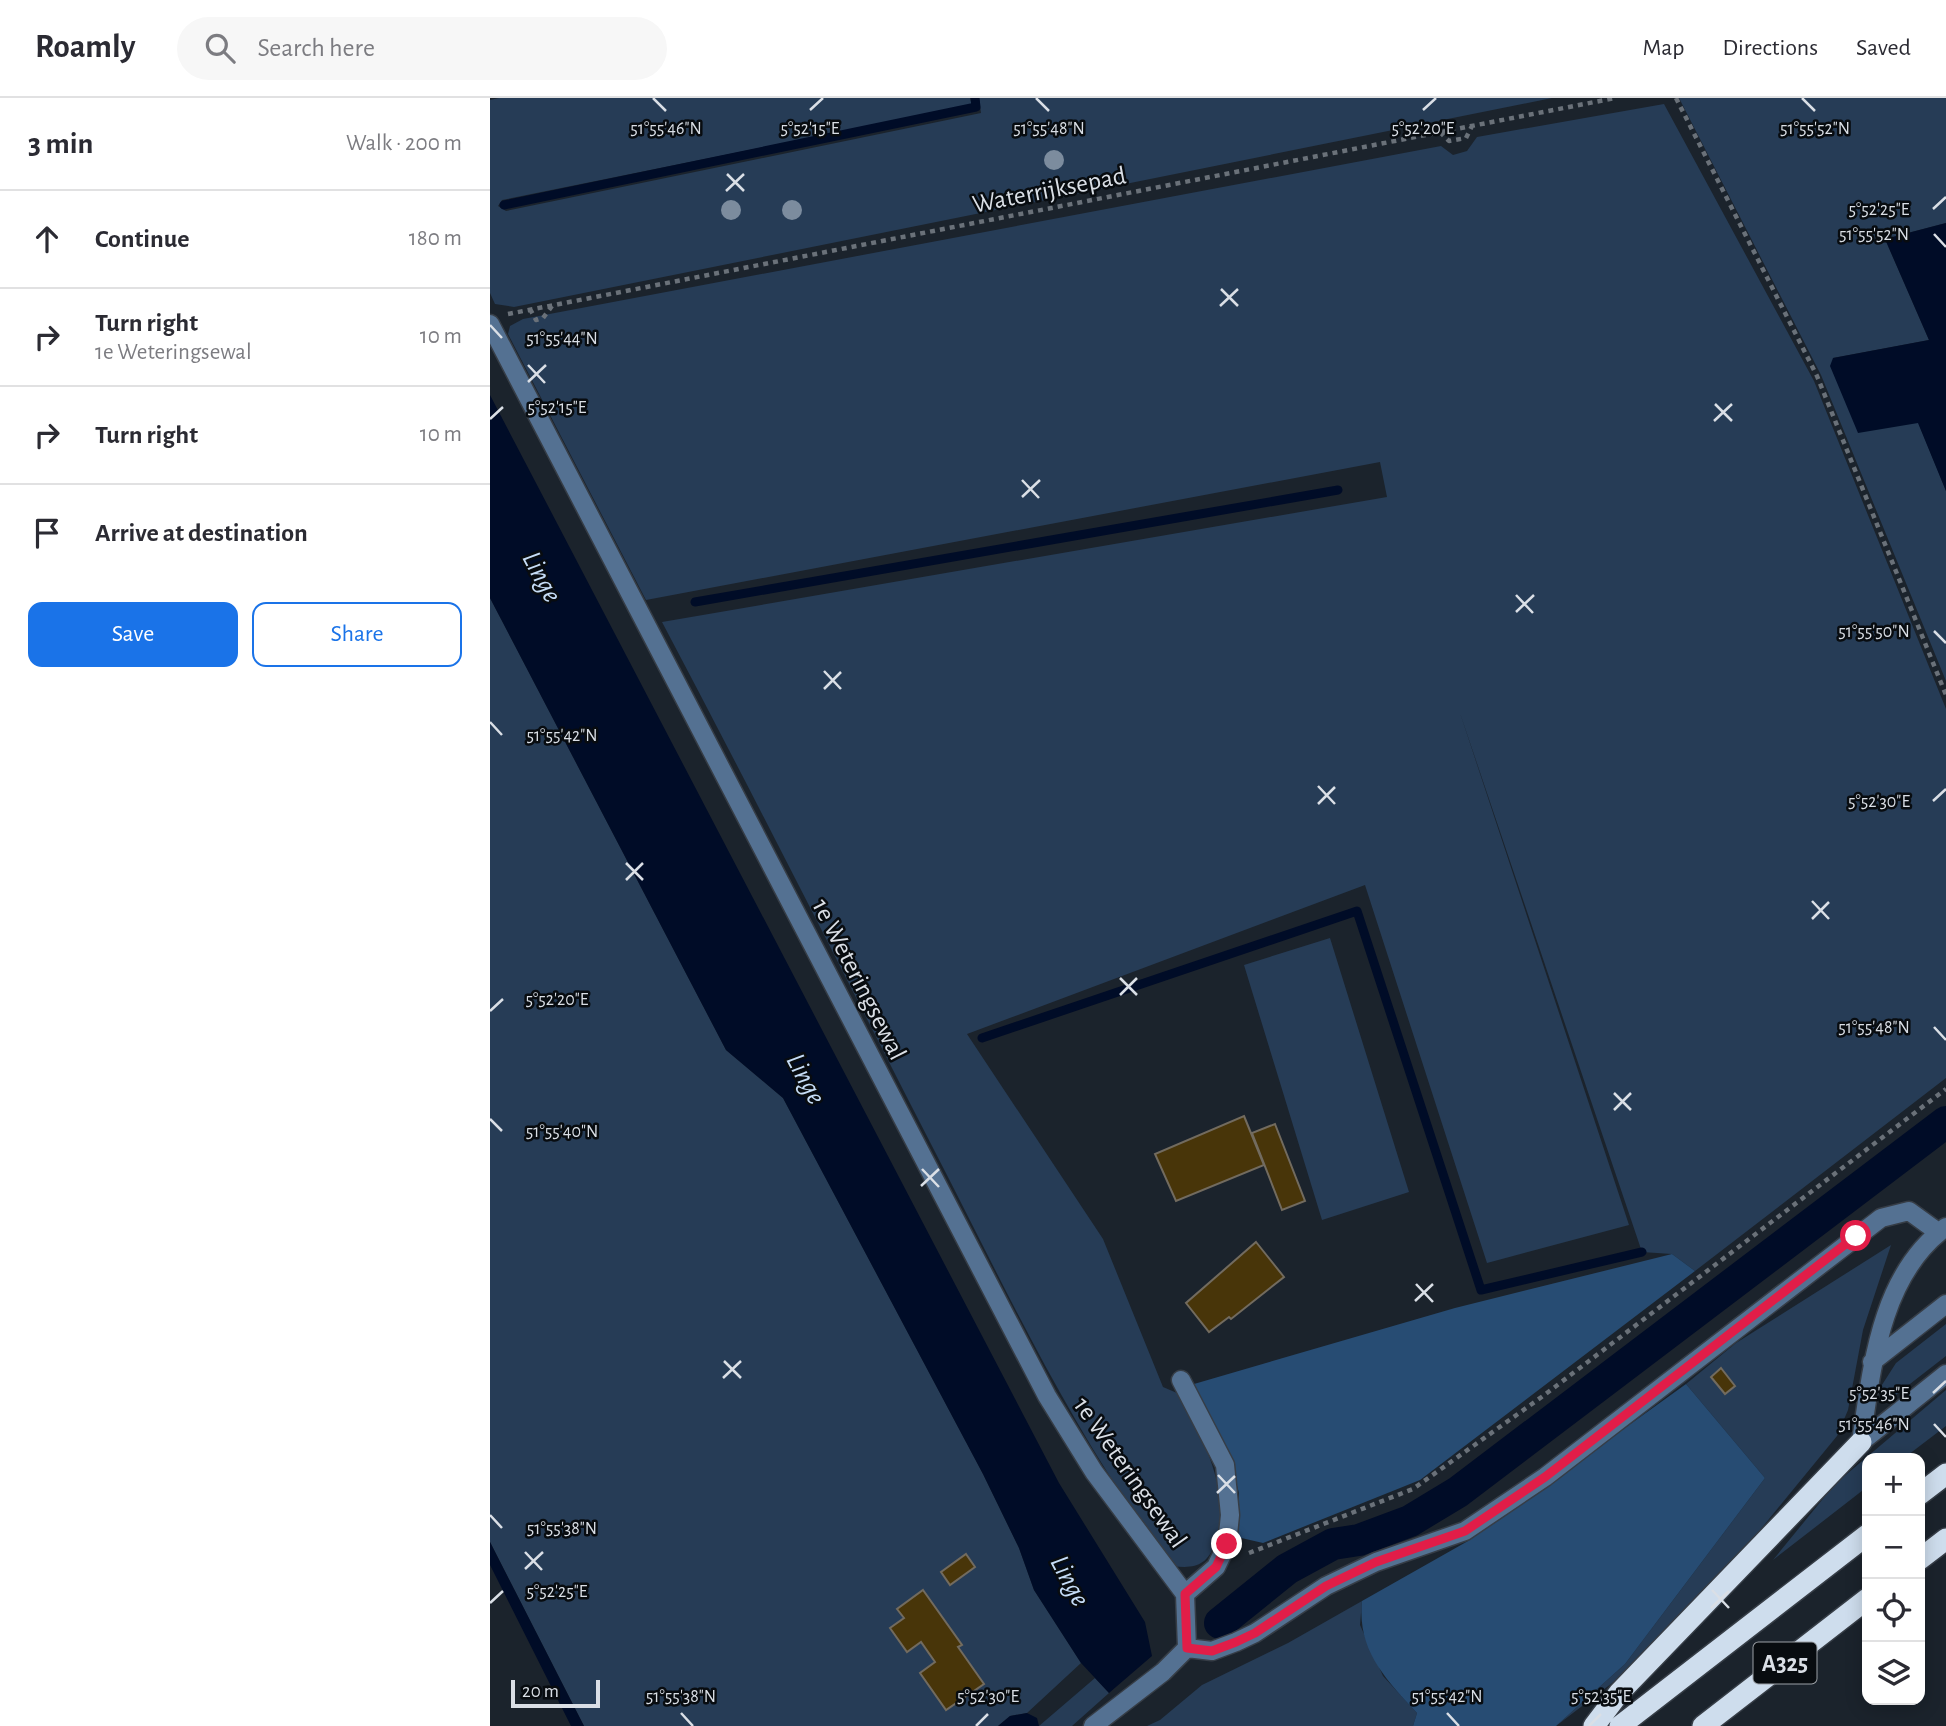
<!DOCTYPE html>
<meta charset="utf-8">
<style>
body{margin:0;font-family:"Alegreya Sans",sans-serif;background:#f7f7f7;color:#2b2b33}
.controls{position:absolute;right:21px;bottom:21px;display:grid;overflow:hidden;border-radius:14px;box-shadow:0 4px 18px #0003}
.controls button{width:63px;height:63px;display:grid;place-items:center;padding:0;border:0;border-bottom:2px solid #e1e1e2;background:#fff;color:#2b2b33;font:35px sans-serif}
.scale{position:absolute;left:21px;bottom:18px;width:89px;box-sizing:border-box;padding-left:7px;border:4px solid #dadfe6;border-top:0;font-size:19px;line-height:24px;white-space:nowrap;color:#dadfe6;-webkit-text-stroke:5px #080c10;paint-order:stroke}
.stop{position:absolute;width:21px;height:21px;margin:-16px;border:5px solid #e11d48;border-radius:50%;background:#fff}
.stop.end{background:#e11d48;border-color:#fff;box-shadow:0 2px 7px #0008}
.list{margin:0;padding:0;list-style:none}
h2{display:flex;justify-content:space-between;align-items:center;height:91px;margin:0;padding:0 28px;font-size:30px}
h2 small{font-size:23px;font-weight:400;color:#7c7c81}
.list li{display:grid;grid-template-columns:46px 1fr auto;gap:21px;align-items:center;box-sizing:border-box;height:98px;padding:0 28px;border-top:2px solid #e1e1e2}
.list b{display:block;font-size:26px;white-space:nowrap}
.list p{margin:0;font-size:23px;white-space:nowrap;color:#7c7c81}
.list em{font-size:23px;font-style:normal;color:#7c7c81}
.actions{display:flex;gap:14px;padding:21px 28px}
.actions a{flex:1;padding:16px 0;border:2px solid #1a73e8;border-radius:14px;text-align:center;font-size:24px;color:#1a73e8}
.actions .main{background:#1a73e8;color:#fff}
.icon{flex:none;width:38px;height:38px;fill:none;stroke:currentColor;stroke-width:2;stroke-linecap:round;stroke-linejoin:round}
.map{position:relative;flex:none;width:1456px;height:1628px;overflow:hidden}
header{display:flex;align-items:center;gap:42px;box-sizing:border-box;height:98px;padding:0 35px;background:#fff;border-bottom:2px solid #e1e1e2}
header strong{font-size:33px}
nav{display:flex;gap:38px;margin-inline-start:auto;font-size:24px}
.search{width:490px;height:63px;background:#f7f7f7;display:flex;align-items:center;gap:18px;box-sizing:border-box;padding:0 24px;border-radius:38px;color:#7c7c81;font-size:26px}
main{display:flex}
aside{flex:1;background:#fff}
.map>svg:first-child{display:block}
.green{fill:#263c56}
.forest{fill:#274c73}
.water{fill:#000c27}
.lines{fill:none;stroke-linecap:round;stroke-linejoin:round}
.stream{stroke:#000c27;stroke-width:9}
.canal{stroke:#000c27;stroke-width:32}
.building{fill:#483509;stroke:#726b5f;stroke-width:2}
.minor-casing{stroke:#363d46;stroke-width:21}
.highway-casing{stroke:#363d46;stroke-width:24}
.path{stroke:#6a7179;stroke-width:4.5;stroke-dasharray:5 5;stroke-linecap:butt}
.minor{stroke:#547192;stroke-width:18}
.highway{stroke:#cedded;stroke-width:21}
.tree{fill:#7c8c9e}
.route{stroke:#e11d48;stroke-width:9}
.ticks{fill:none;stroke:#dadfe6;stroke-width:2.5}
.labels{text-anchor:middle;stroke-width:5;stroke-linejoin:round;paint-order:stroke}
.shield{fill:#080c10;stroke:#9ba0a6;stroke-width:2}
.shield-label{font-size:24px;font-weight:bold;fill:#dadfe6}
.street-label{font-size:26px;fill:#dadfe6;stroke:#080c10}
.water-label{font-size:28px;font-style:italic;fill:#c6ddf7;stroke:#080c10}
.ticks-label{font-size:18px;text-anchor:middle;fill:#dadfe6;stroke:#080c10;stroke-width:5;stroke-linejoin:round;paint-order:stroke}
</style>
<header>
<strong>Roamly</strong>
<div class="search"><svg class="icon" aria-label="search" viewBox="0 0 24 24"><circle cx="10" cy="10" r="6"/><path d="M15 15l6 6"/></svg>Search here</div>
<nav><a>Map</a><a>Directions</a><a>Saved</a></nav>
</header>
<main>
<aside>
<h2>3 min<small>Walk · 200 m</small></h2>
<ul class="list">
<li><svg class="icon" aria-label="ahead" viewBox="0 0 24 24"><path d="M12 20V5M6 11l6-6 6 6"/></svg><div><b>Continue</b></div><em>180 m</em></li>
<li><svg class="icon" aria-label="right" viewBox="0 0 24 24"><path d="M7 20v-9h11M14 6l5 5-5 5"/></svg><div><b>Turn right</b><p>1e Weteringsewal</p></div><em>10 m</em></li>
<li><svg class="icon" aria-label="right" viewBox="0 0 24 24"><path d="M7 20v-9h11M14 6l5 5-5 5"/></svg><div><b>Turn right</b></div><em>10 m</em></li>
<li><svg class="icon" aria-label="arrive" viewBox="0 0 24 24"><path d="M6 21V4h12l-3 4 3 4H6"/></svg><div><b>Arrive at destination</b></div></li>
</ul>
<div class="actions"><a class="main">Save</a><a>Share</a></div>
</aside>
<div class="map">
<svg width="1456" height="1628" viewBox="0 0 1456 1628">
<rect width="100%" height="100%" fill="#1b232c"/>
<path class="green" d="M9 0H480L482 7 12 102 8 108 16 113 491 15 489 0H1062L24 209 5 206 0 195V2Z
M1189 0H1456V125L1395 141 1439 242 1343 260 1428 324 1456 393V583L1331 277Z
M1174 6 1324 283 1456 611V980L1205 1173 1182 1156 1152 1154 970 615 1139 1127 997 1165 875 787 477 936 613 1141 673 1289 687 1295C713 1338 743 1396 725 1446 717 1467 705 1471 683 1468 591 1350 527 1214 459 1081 363 895 270 709 172 524L897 399 890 364 156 502 18 236 20 228 33 221 951 48 963 57 977 53 987 39Z
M0 500 236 952 293 1000 493 1376 529 1450 544 1492 591 1565 537 1615 520 1618 508 1628H94L0 1444Z
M840 840 919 1094 832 1122 754 867Z
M1401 1147 1373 1232 1358 1312 1347 1338 1216 1498 1164 1553 1066 1628 1135 1566 1275 1380 1196 1286 1246 1245Z
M1456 1226V1258L1398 1303 1390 1290 1406 1265Z
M1456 1292V1328L1414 1360H1377V1389L1283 1462 1345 1386Z
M872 1503 870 1527 893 1578 927 1615 923 1628H657L670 1622 712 1587 798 1545Z
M605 1580 619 1595 582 1628H549Z"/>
<path class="forest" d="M1182 1156 1205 1173 930 1382 773 1445 747 1439 749 1395 745 1380 704 1286 965 1210Z
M1196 1286 1275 1380 1135 1566 1066 1628H923L927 1615C895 1580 867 1552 872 1503L978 1443Z"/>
<path class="water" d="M1456 125V393L1428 325 1368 335 1340 268 1343 260 1439 242 1395 141Z
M0 297 569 1385 655 1524 662 1558 619 1595 591 1565 544 1492 529 1450 493 1376 293 1000 236 952 0 500Z
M0 1444 94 1628H81L0 1467Z
M537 1615 547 1620 549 1628H508L520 1618Z"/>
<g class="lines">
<path class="stream" d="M14 107 486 9 485 0
M205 504 848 392
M492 940 867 813 991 1192 1152 1154"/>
<path class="canal" d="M730 1525 797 1471 843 1446 869 1442 920 1423 968 1394 1456 1024"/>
</g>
<path class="building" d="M754 1018 774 1067 686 1103 665 1056Z
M785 1026 815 1103 792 1112 762 1035Z
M766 1144 794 1179 741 1221 739 1219 719 1234 696 1205Z
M1231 1270 1245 1288 1235 1296 1221 1279Z
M476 1456 485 1469 460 1487 451 1474Z
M433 1492 472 1547 468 1549 494 1586 456 1612 430 1575 445 1564 431 1544 417 1554 400 1530 414 1520 407 1511Z"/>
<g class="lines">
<defs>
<path id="minor" d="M0 226 557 1298 604 1374 695 1496 697 1550
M1382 1264 1456 1206
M691 1282 735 1367 740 1417 737 1446 726 1469 695 1496
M1371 1344C1382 1269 1390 1177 1456 1129
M1371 1344 1456 1276
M697 1550 722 1553 746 1544 765 1535 836 1488 886 1464 975 1433 1055 1379 1391 1120 1419 1113 1448 1134
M603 1628 673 1574 697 1550"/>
<path id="highway" d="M1430 1396 1456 1376
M1430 1461 1456 1441
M1104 1628 1129 1595 1371 1344
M1130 1628 1377 1437
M1213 1628 1377 1501"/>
</defs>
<use href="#minor" class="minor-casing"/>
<use href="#highway" class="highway-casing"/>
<path class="path" d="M1186 0 1327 278 1456 597
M950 34 959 43 976 40 982 28
M40 211 46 222 53 220 62 208
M18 216 1125 0
M759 1455 923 1391 1053 1298 1456 991"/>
<use href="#minor" class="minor"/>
<use href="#highway" class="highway"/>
</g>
<g class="tree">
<circle cx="564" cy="62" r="10"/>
<circle cx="241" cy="112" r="10"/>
<circle cx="302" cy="112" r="10"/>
</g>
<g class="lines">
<path class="route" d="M737 1446 726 1469 695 1496 697 1550 722 1553 746 1544 765 1535 836 1488 886 1464 975 1433 1055 1379 1366 1138"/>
</g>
<path class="ticks" d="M163 0 176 13M546 0 559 13M1312 0 1325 13M320 12 333 0M933 12 946 0M237 76 254 93M236 93 254 76M1443 111 1456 99M1444 136 1456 149M731 191 748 208M730 208 748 191M0 227 12 240M38 267 55 285M38 284 56 267M1225 306 1242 323M0 321 13 309M1224 323 1242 306M532 382 549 400M532 399 550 382M1026 497 1043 515M1026 514 1044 497M1444 533 1456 545M334 573 351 591M334 591 351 574M0 624 12 637M828 688 845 706M1443 703 1456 691M828 706 845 689M136 765 153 782M136 782 153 765M1322 803 1339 821M1322 821 1339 804M630 880 647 897M630 897 647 880M0 913 13 901M1444 929 1456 942M1124 995 1141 1012M1124 1012 1141 995M0 1021 12 1033M432 1071 449 1089M431 1088 449 1071M926 1186 943 1204M925 1203 943 1186M234 1263 251 1280M233 1280 251 1263M1443 1295 1456 1283M1444 1326 1456 1339M728 1377 745 1395M727 1395 745 1378M0 1417 12 1430M35 1454 52 1472M35 1471 53 1454M1222 1492 1239 1510M0 1505 13 1493M1221 1510 1239 1493M191 1615 203 1628M957 1615 969 1628M486 1628 498 1616M1099 1628 1111 1616"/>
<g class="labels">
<rect class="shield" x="1263.5" y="1544.5" width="63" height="41" rx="5"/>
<g class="shield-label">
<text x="1295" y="1573">A325</text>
</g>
<g class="street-label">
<text transform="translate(559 91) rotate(-11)" y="9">Waterrijksepad</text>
<text transform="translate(370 881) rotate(63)" y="9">1e Weteringsewal</text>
<text transform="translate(641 1374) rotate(55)" y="9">1e Weteringsewal</text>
</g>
<g class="water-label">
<text transform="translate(53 478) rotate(62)" y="10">Linge</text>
<text transform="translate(317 980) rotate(62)" y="10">Linge</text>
<text transform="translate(581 1482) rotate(62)" y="10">Linge</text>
</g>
</g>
<g class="ticks-label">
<text x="320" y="36">5°52'15"E</text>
<text x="933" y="36">5°52'20"E</text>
<text x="176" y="36">51°55'46"N</text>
<text x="559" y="36">51°55'48"N</text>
<text x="1325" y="36">51°55'52"N</text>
<text x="1389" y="117">5°52'25"E</text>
<text x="1384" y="142">51°55'52"N</text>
<text x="72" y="246">51°55'44"N</text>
<text x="67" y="315">5°52'15"E</text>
<text x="1384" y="539">51°55'50"N</text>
<text x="72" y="643">51°55'42"N</text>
<text x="1389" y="709">5°52'30"E</text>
<text x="67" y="907">5°52'20"E</text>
<text x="1384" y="935">51°55'48"N</text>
<text x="72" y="1039">51°55'40"N</text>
<text x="1389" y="1301">5°52'35"E</text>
<text x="1384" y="1332">51°55'46"N</text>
<text x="72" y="1436">51°55'38"N</text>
<text x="67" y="1499">5°52'25"E</text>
<text x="191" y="1604">51°55'38"N</text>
<text x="957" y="1604">51°55'42"N</text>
<text x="498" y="1604">5°52'30"E</text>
<text x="1111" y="1604">5°52'35"E</text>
</g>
</svg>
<div class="controls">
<button>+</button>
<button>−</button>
<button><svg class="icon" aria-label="locate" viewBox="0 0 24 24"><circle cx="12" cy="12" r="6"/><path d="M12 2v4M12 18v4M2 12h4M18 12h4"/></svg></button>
<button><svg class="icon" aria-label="layers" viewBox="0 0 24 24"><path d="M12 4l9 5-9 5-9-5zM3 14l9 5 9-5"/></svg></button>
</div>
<div class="scale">20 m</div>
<div class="stop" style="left:1366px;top:1138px"></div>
<div class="stop end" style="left:737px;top:1446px"></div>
</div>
</main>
